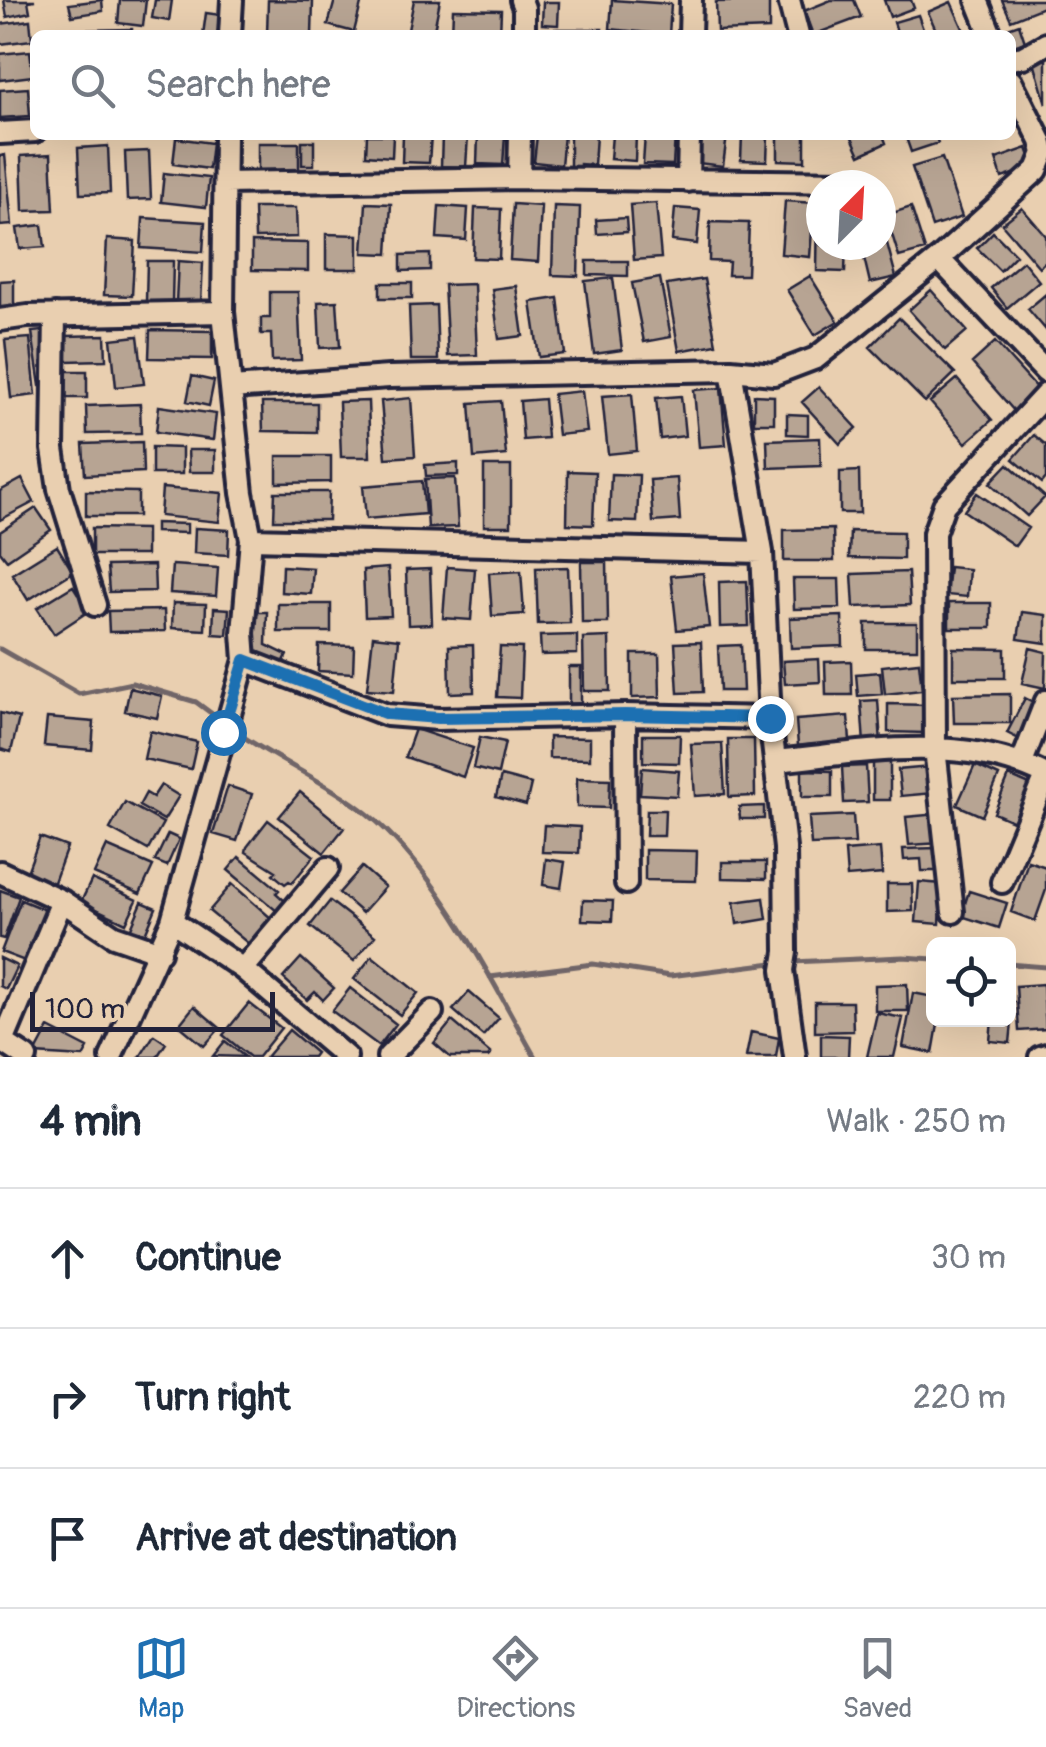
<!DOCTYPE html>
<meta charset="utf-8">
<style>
body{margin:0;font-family:Pangolin,sans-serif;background:#f2f2f3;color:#1f2937}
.controls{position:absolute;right:30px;bottom:30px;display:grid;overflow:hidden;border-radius:15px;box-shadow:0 10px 40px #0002}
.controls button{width:90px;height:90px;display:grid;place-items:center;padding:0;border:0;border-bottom:2px solid #e0e1e3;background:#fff;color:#1f2937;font:50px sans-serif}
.compass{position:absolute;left:806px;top:170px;width:90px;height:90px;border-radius:50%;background:#fff;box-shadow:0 10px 40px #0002;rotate:24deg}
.scale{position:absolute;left:30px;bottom:25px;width:245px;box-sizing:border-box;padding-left:10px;border:5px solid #22223b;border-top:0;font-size:28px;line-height:35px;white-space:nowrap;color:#22223b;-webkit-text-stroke:8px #e9cfb0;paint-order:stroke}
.stop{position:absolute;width:30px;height:30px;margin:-22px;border:8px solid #1f6fb2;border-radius:50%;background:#fff}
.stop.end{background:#1f6fb2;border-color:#fff;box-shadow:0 2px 10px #0008}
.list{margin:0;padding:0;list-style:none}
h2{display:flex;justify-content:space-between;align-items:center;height:130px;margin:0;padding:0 40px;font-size:42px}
h2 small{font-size:32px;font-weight:400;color:#747a83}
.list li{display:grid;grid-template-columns:65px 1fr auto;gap:30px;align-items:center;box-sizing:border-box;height:140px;padding:0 40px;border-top:2px solid #e0e1e3}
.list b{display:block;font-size:38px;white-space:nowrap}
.list em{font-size:32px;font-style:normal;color:#747a83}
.icon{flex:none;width:55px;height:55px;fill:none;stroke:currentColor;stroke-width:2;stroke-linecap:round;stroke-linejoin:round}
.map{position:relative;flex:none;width:1046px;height:1057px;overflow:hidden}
.search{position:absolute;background:#fff;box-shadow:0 10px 40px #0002;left:30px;right:30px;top:30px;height:110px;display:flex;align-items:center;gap:25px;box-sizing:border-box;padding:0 35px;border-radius:15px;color:#747a83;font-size:38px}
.sheet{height:550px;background:#fff}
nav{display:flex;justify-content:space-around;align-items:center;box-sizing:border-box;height:140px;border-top:2px solid #e0e1e3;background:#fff;font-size:28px;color:#747a83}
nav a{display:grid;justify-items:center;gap:5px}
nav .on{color:#1f6fb2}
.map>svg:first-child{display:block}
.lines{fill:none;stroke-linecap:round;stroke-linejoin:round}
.stream{stroke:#6f6568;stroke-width:5}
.building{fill:#b7a493;stroke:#22223b;stroke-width:2.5}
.minor-casing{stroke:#22223b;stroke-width:28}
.minor{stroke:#e9cfb0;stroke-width:20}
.route{stroke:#1f6fb2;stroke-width:12}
</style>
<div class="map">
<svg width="1046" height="1057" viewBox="0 0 1046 1057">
<rect width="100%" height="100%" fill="#e9cfb0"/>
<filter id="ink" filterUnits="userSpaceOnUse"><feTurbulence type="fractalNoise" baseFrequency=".01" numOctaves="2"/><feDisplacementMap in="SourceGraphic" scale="20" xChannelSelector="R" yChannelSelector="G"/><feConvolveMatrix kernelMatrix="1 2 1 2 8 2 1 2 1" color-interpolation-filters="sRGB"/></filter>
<g filter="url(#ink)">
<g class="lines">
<path class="stream" d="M0 649 79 694 132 683 196 702 223 722
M232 729C282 765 342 787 387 831 450 894 491 980 535 1057
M792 962 903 957 934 959
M1008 964 1046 967
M490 977 593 964 670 976 781 962"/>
</g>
<path class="building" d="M4 0H35L28 1 30 12 7 17Z
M102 0 103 11 72 16 69 4Z
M120 0H146L143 26 118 23Z
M155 0H172L169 21 152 18Z
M268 0 313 1 312 35H267Z
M335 0H362L354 32 328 25Z
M414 0H440L433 35H407Z
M612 0 671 4 669 35 610 29Z
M831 0H854L861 17 813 35 804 11Z
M884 0H911L914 8 890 17Z
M1002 0H1046V6L1011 20Z
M769 1V29L717 31 716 2Z
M543 2H559L558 25 542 24Z
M951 2 966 35H938L928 12Z
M453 9 501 10 500 35H452Z
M206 13 221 15 217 35H203Z
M918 15 925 35H898L894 22Z
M30 20 32 40 0 44V24Z
M1019 24 1025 42 1011 47V35H1004L1002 30Z
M132 29V35H82V30Z
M543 29H602V35H543Z
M30 51 33 76 0 80V54Z
M1046 59V104L1034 62Z
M28 88 30 116 0 118V90Z
M367 135H393L392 157 366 155Z
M403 135H431L429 163 402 162Z
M442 135H468L466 167 441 166Z
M478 135H505L503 165 477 164Z
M537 135H564L561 165 534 162Z
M570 135H596L594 165 580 164V175H570Z
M612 135H636L635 161 610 159Z
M645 135H675L673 165 643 164Z
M702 135H727L723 166 698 163Z
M742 135H768L767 161 741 160Z
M778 135H805V161L778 160Z
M851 135H883L886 143 860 155Z
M905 135H935L938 143 911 152Z
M176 138 212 143 209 169 173 164Z
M302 141H314V165H302Z
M258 143H299V171H258Z
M108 146 110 193 80 194 78 148Z
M1027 148 1034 167 1002 178 996 159Z
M149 151 151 199 127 200 125 152Z
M51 154 54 210 23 211 21 156Z
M5 155 12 225 0 226V156Z
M942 158 962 217 932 227 912 167Z
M164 173 209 178 206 207 161 202Z
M785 201 814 203 810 257 781 254Z
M366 203 391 204 388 254 363 253Z
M656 203 661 258 634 260 630 205Z
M818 203H821V245H846L845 272 817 271Z
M513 204 541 206 538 262 510 260Z
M439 206 468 208 466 240 437 238Z
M554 206 580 207 578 276 552 275Z
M911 207 925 250 899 257 886 215Z
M254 208H296L297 237 255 238Z
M475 208 501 209 499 259 473 258Z
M675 208 700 210 697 244 672 241Z
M1022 208 1046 236V261L1039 267 1002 224Z
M143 218 205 222 203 252 141 248Z
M626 218 627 232 597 234 596 220Z
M710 222 749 223 747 275H728L729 262 709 261Z
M42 225 45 247 20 249 17 228Z
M883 228 896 277 870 283 861 245H881Z
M993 232 1016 255 1000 271 977 248Z
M326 234 358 235V269H326Z
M107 239 135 241 132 296 104 295Z
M252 242 308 243V271L252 270Z
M430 254V270L401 271V255Z
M147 261H173L172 302 146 301Z
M178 261 203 263 201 303 176 302Z
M587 261H628V276L587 275Z
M1023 261 1039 281 1007 308 991 288Z
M810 276 838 321 815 335 787 290Z
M613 278 622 350 594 354 585 281Z
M660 278 671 337 644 342 632 283Z
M704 279 716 344 679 351 667 285Z
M14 280V310H0V281Z
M380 283H412V298H380Z
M474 284 477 355 448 356 444 285Z
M516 286 523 336 499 339 492 289Z
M931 290 967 331 945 350 909 310Z
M270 292H298L301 360 272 361 271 334H261V318H270Z
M1046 294V330L1028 309Z
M558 298 565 354 539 357 531 302Z
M337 301 340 347 320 348 318 302Z
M436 305 438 360H411L409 306Z
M899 318 955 373 925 402 870 347Z
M150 330 212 331V359L149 358Z
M42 331 50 385 40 386 32 332Z
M105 335 106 360 66 361V336Z
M138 336 144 384 116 387 111 339Z
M30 338 36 395 11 398 5 340Z
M995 342 1039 391 1015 412 972 363Z
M66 371H87V398H66Z
M192 376 214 381 209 406 187 401Z
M957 379 992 420 966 443 930 402Z
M819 387 857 428 840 444 802 402Z
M721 388 726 445 699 447 694 390Z
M582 391 587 432 558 435 553 394Z
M632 394 637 451 608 454 602 396Z
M754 395 774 396V423H754Z
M681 396 685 436 660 439 656 398Z
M411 398 415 456 386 458 381 401Z
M544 399 547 438 523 440 520 401Z
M368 401 370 457H341L339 402Z
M501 401 506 455 474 458 470 403Z
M262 403H317V432L263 431Z
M140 404 141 433 87 434 86 406Z
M159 406 216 414 213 440 156 432Z
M787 414 808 415V435L787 434Z
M1034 435 1046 445V478L1042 483 1013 459Z
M820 438 821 466 768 468 767 440Z
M142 442 143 472 85 475 83 444Z
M152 447 182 448V474H152Z
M188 450H215V472H189Z
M277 456H331V482L277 483Z
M458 463V475L426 476 425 465Z
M1008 464 1045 497 1027 516 990 483Z
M484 466H511V526H484Z
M568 471 595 472 593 525 567 524Z
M859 471 860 513H840V472Z
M611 474 639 475 637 522 609 521Z
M455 478 458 527 428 528 425 479Z
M677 478 680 520 653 522 650 480Z
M22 479 34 502 0 520V491Z
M422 481 425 514 366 519 363 486Z
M162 488 222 493 219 522 160 516Z
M86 491 138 492V516H86Z
M275 492H329L328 520H274Z
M977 493 1028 528 1015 546 964 511Z
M36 508 51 530 7 560 0 551V532Z
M155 523 187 524V533L155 532Z
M92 528 146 529V555H92Z
M195 528 229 530 228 555 194 553Z
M833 529 834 561H784V530Z
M850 531 903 532V559L849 558Z
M57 546 73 572 28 600 12 574Z
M581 562H607L608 623H582Z
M154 565 155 591 109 592 107 566Z
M172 565 218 568 216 596 170 593Z
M282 566 313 568 311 594 281 592Z
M447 567 475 569 471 620 443 618Z
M568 567 570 623 538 624 536 568Z
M949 567 969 569 967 597 946 595Z
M388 568 391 616 365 617 363 570Z
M430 569 432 624 408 625 406 570Z
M521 571 524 614 492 616 489 573Z
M908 572 910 605 854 607 852 574Z
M703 573 709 627 677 630 671 576Z
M793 579H839L840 608 794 609Z
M747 581 749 626 720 627 719 582Z
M73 586 89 611 54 634 37 608Z
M173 603 206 604 205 630 172 628Z
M949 603H991V628H949Z
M278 604H331V632H278Z
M214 608 229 609 227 635 213 634Z
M164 610 165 631 109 632 108 611Z
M255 612H267L266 645 287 655 282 665 254 651Z
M1022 612 1046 615V643L1018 639Z
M842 616 843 646 791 648 790 618Z
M866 623H917V649H866Z
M577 635V654L541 655 540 636Z
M373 636 399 639 394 691 367 689Z
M609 637 610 691H584L583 638Z
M701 642 703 692 678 693 675 643Z
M319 645 354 646 353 673 318 671Z
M473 645 474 692 450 693 449 646Z
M741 645 743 691H720L718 646Z
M500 647 522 648 520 698 497 697Z
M953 648 1005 649V678H953Z
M1030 648 1046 652 1045 688 1022 683Z
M632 654H659L660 697 632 698Z
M819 659 820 682 785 684 783 661Z
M851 661 852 695H826L825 662Z
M919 662 922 690 885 694 882 666Z
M569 667H581V704H569Z
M880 672 882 694 858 696 856 674Z
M130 688 162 696 157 718 125 711Z
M1010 694V723H954L953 695Z
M1025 698 1039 705 1021 740 1007 733Z
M878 700 881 743 864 744 861 701Z
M888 704 927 705V733L888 732Z
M0 713 19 718 11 752 0 749Z
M848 716 850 741 798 746 796 720Z
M47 718 94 722 92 750 44 746Z
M415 729 473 748 463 777 405 757Z
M150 731 197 742 191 769 144 759Z
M643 735H680L679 763 643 762Z
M480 737 505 742 498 774 473 768Z
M549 737 590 738V759L549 758Z
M728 739H754L755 796 729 797Z
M722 743 725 794 695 796 691 744Z
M873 762H890V800H873Z
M975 765 999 776 982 816 957 805Z
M866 766 868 802 844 803 842 767Z
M930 767 933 793 901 796 898 770Z
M642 768 679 771 677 796 640 794Z
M802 770 832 771V797H802Z
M501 776 531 784 526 805 496 797Z
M1009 776 1032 786 1017 823 994 813Z
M577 778 610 779 609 808 577 807Z
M161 785 179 796 164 820 139 806 146 793 153 797Z
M228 786 252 794 237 841 213 834Z
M300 792 344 828 324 853 279 817Z
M125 802 163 823 148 850 110 829Z
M764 806V819H740L739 807Z
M647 810H665L664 836H646Z
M938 814 941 843 909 845 906 817Z
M853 815 855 843 811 845 809 817Z
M268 820 314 856 292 883 289 881 285 884 273 874 276 871 246 852 247 847Z
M544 825 580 827 579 853 542 852Z
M168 834 179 839 167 866 155 861Z
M40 837 67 847 53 885 26 875Z
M107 846 153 866 140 894 94 874Z
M880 848 882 874 847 877 845 851Z
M937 848 939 871H922L921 859 904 860 903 849Z
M645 850 697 851 696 881 645 880Z
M239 857 279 890 276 893 286 902 278 912 228 870Z
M546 859 565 862 561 888 543 885Z
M1028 861 1046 867V890L1035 921 1011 912Z
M722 862H766V879L722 878Z
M362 867 385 887 362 913 339 893Z
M92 879 137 900 126 923 81 902Z
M919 882 942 884 940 924 916 922Z
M232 884 272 919 250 945 209 911Z
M887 884H912L913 911 887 912Z
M0 890 19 897 4 939 0 938Z
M969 891 1007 903 999 928 961 916Z
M764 898 767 919 737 924 734 902Z
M21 900 50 912 30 963 1 952Z
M583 900 613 901 612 921 582 920Z
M330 901 375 936 354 961 310 926Z
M142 902 156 908 142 941 128 935Z
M372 956 418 993 400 1015 354 979Z
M0 958 17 966 6 989 0 986Z
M301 958 334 988 323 1000 315 992 307 1000 283 978Z
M907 984 908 1011H875V985Z
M1043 984 1046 1029 1019 1031 1016 986Z
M350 988 396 1024 379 1046 332 1011Z
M469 992 499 1018 483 1036 453 1010Z
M913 993 934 997V1019H939L933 1053 903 1047Z
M815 1002H852L853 1031 815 1032Z
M1008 1002H1014L1010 1043 990 1041 992 1019H1008Z
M249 1003 281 1028 258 1057H250L223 1035Z
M194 1006 220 1028 204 1046 179 1025Z
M877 1013 903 1018 894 1057H867Z
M452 1021 491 1054 488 1057H450L434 1043Z
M49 1028 88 1048 83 1057 35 1054Z
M289 1030 316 1053 313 1057H266Z
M751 1032 779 1038 776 1057H746Z
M154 1035 166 1043 157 1057H140Z
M821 1035 849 1036 848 1057H821Z
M225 1041 245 1057 213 1056Z"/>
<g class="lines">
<defs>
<path id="minor" d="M521 0 524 8V35
M789 0 798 35
M977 0 991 35
M230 35 232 0
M690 35 691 0
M1011 59 1023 57 1046 44
M0 133 35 131
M519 178 520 135
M688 181 689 135
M225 183 519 178 845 182
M939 259 1046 372
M55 315 53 449 59 489 95 605
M0 320 28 316 223 312
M731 370 762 552 770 718 785 848 786 952 783 970 795 1057
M231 388 389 377 731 370 774 374 816 358 939 259 1037 170 1044 153 1041 141 1011 81
M251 539 762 552
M245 660 387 715 438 719 625 715 770 718
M625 715 626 883
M776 761C864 752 964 733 1046 775
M1022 762 1046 701
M0 872 62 901 114 936 160 952
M1002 882 1046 776
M953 912 935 748 934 533 944 505 1046 394
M172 921 243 969 346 1057
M243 969 328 868
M0 1040 26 1057
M3 1042 62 901
M111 1057 172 921 245 660 243 633 251 539 242 493 223 312 225 135
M388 1057 432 1012
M1040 1057 1046 1055"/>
</defs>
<use href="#minor" class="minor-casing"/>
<use href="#minor" class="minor"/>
</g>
</g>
<g class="lines" filter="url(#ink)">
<path class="route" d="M223 732 245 660 387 714 438 718 625 715 770 718"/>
</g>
</svg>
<div class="controls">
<button><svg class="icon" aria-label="locate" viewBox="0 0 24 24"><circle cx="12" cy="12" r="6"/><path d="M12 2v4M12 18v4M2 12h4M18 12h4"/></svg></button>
</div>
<svg class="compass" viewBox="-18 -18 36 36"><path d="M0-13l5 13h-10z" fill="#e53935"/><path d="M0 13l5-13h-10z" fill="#747a83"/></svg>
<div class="scale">100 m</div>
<div class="stop" style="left:223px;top:732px"></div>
<div class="stop end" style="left:770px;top:718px"></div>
<div class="search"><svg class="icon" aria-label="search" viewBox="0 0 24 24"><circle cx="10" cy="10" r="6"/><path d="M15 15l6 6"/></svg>Search here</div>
</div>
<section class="sheet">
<h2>4 min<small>Walk · 250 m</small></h2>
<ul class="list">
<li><svg class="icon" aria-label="ahead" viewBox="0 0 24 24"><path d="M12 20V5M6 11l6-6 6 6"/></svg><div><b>Continue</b></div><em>30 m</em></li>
<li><svg class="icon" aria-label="right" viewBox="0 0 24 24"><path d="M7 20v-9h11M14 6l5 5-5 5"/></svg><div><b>Turn right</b></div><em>220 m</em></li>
<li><svg class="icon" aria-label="arrive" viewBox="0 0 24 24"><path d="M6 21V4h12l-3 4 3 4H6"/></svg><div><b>Arrive at destination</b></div></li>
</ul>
</section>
<nav>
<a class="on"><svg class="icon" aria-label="map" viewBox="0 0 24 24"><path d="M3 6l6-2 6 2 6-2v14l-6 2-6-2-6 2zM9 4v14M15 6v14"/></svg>Map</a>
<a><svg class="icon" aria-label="directions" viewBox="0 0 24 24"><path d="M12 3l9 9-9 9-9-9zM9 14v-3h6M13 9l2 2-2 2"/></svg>Directions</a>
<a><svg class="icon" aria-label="saved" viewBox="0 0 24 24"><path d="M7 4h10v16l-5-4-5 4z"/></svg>Saved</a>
</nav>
